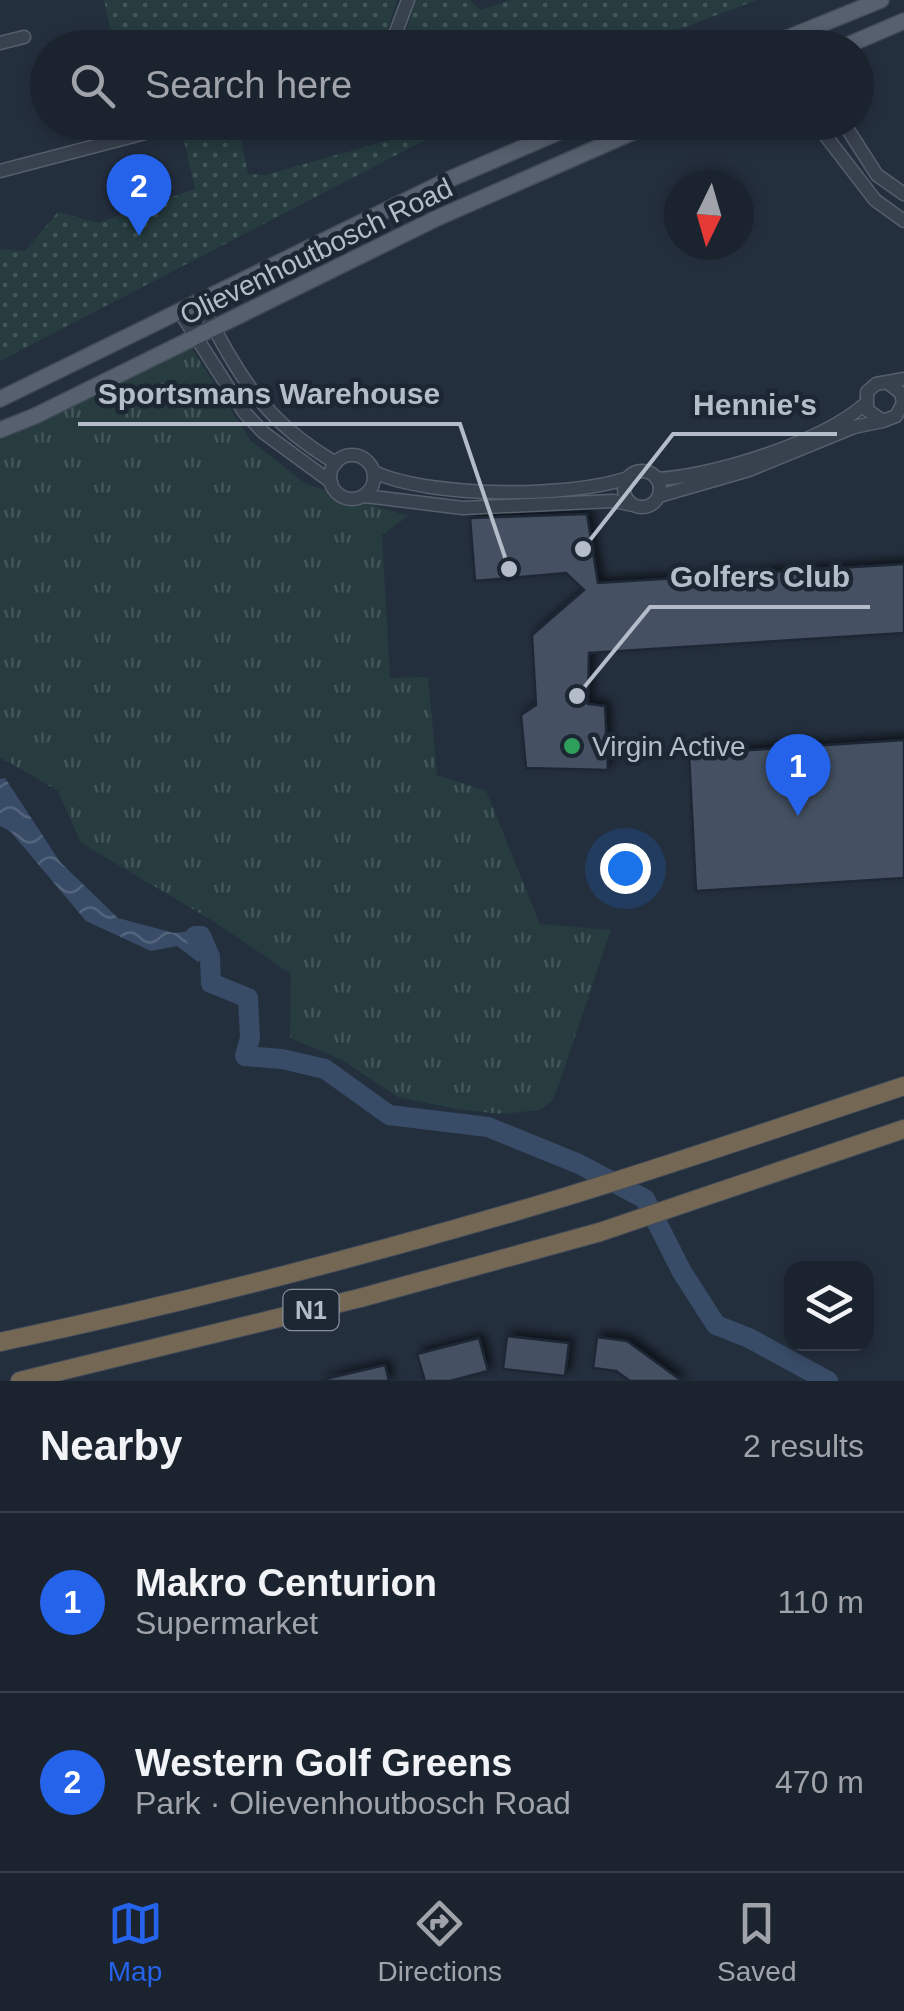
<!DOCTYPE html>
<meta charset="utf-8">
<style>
body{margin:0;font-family:Helvetica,sans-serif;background:#282f3a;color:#f1f3f6}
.controls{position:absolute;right:30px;bottom:30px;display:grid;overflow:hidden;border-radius:20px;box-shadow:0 5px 15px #0003}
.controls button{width:90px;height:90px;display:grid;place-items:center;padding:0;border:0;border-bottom:2px solid #39404a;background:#1b232e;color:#f1f3f6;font:50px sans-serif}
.compass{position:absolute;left:664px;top:170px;width:90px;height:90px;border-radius:50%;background:#1b232e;box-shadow:0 5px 15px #0003;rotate:185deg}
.you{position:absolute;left:625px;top:868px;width:35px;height:35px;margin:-25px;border:8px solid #fff;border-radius:50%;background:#1a73e8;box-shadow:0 0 0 15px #1a73e833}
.badge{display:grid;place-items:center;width:65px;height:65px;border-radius:50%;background:#2563eb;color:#fff;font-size:32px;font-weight:700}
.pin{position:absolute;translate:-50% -82px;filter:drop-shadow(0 2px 5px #0008)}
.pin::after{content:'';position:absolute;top:52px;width:35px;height:30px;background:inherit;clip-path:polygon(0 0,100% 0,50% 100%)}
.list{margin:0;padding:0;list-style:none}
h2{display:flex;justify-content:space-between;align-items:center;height:130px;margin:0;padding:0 40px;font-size:42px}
h2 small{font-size:32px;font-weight:400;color:#a0a4aa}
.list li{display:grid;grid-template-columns:65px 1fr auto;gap:30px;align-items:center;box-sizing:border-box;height:180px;padding:0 40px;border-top:2px solid #39404a}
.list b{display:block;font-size:38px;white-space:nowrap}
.list p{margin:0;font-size:32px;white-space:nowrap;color:#a0a4aa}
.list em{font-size:32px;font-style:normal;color:#a0a4aa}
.icon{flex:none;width:55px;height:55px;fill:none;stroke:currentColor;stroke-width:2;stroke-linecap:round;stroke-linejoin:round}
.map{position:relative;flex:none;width:904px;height:1381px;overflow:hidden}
.search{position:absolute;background:#1b232e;box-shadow:0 5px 15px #0003;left:30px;right:30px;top:30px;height:110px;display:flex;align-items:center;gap:25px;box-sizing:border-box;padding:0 35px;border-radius:55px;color:#a0a4aa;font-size:38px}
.sheet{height:490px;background:#1b232e}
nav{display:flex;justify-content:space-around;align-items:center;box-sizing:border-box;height:140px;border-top:2px solid #39404a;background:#1b232e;font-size:28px;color:#a0a4aa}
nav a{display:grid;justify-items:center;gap:5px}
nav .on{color:#2563eb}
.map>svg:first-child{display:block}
.grass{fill:url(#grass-tufts)}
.park{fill:url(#park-dots)}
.water{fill:url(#water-waves)}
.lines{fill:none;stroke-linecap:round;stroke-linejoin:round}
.river{stroke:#394c67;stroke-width:20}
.building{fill:#455162;stroke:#1f2835;stroke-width:2.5;filter:url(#shadow)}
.minor-casing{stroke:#565f6c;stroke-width:15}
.major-casing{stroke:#414a57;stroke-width:18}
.highway-casing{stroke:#434c59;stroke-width:20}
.minor{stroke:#38414e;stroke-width:12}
.major{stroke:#56606e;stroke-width:15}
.highway{stroke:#746855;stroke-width:18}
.leisure-dot{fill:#2e9e5b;stroke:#1d2633;stroke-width:4}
.labels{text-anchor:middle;stroke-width:9;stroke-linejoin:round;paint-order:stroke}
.shield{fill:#1d2633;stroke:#878f9c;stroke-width:2.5}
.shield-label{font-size:25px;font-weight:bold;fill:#b4bcc9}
.street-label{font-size:28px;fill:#b4bcc9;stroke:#1d2633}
.poi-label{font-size:28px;fill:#b4bcc9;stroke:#1d2633;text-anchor:start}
.leader{fill:none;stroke:#b4bcc9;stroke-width:4}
.callout-dot{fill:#b4bcc9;stroke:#1d2633;stroke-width:4}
.callout-label{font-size:30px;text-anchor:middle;font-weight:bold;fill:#b4bcc9;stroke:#1d2633;stroke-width:9;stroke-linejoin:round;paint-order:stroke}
</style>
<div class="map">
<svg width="904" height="1381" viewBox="0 0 904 1381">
<defs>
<pattern id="grass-tufts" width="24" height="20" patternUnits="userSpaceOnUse" patternTransform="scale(2.5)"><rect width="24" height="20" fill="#263c3f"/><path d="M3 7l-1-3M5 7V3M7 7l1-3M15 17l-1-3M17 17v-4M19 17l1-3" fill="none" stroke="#435659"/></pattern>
<pattern id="park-dots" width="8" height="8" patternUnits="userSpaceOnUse" patternTransform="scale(2.5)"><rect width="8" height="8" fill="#263c3f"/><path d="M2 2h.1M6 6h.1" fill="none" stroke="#435659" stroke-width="1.8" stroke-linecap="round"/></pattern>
<pattern id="water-waves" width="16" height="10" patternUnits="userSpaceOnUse" patternTransform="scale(2.5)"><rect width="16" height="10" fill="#394c67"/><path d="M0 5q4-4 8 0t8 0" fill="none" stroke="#53647b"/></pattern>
<filter id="shadow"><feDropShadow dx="5" dy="-5" stdDeviation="5" flood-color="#0009"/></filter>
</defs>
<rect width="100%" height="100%" fill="#242f3e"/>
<path class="grass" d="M187 341 250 440 306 484 408 516 382 535 390 678 428 677 437 775 486 791 540 924 611 930 560 1081 552 1101 540 1110 502 1114 456 1109 398 1097 342 1060 290 1038 291 974 213 921 81 843 58 791 0 757V427Z"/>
<path class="park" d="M104 0H397L386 35 374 47 115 48Z
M416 0H470L480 10 511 0H757L632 47H401Z
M190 122 238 123 248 174 265 175 393 139 416 128 414 123H458L0 361V249L25 251 58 212 98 223 195 189 180 124Z"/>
<path class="water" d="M5 778 60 862 118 918 174 933 203 930 213 952 198 962 177 946 151 951 86 921 11 832 0 826V779Z"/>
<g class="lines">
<path class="river" d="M195 936H201L210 957 211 983 248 998 250 1038 245 1056 282 1059 325 1069 389 1115 488 1127 579 1164 645 1199 682 1272 716 1325 749 1338 828 1381"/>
</g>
<path class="building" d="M587 514 598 583 904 564V633L589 653 588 704 605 706 608 770 526 768 521 715 536 705 532 635 584 590 566 573 475 581 470 518Z
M904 740V878L696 891 689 754Z
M507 1336 569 1343 565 1376 503 1369Z
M597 1337 627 1341 682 1381H630L616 1371 593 1368Z
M479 1338 488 1371 450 1381H425L417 1354Z
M385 1365 389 1381H321V1380Z"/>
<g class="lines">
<defs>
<path id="minor" d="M799 32 807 48
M0 43 24 37
M390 48 408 0
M815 122 875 200 904 221
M843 122 877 175 904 194
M0 171 187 122
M200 302C239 375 262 420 336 463
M180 312 244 412 264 433 331 482
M888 383 901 393 903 403 896 416 883 421 867 410V392L876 384 904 379
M330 477a22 22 0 1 1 44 0a22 22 0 1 1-44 0Z
M624 489a18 18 0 1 1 36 0a18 18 0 1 1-36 0Z
M374 472C431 498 569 498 628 478
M657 479C714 476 822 442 865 404
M365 496 463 508 613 501 633 505
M659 496 749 470 854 427 883 421"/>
<path id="major" d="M763 48 881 0
M841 48 904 21
M0 399 450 179 582 122
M0 430 35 416 437 218 656 122"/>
<path id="highway" d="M0 1342C188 1302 374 1254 558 1199 674 1164 789 1124 904 1086
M20 1381 360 1298 600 1232 904 1129"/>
</defs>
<use href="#minor" class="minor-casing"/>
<use href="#major" class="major-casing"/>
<use href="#highway" class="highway-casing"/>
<use href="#minor" class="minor"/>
<use href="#major" class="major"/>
<use href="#highway" class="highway"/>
</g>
<circle class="leisure-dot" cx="572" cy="746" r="10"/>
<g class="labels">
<rect class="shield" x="283.5" y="1290" width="55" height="40" rx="8"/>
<g class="shield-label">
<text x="311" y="1319">N1</text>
</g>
<g class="street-label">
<text transform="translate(316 251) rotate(-26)" y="10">Olievenhoutbosch Road</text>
</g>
<g class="poi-label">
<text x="592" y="756">Virgin Active</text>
</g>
</g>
<path class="leader" d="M509 569L460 424H78M583 549L673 434H837M577 696L650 607H870"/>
<g class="callout-dot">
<circle cx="509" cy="569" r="10"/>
<circle cx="583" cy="549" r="10"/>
<circle cx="577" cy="696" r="10"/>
</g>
<g class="callout-label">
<text x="269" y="404">Sportsmans Warehouse</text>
<text x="755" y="415">Hennie's</text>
<text x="760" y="587">Golfers Club</text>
</g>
</svg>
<div class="controls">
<button><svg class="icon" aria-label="layers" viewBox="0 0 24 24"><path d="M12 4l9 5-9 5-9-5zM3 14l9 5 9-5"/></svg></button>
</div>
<svg class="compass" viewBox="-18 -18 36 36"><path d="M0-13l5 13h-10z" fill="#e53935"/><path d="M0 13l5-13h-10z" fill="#a0a4aa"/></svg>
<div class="you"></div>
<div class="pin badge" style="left:798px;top:816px">1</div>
<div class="pin badge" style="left:139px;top:236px">2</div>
<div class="search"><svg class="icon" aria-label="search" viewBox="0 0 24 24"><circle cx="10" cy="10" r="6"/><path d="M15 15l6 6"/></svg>Search here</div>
</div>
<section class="sheet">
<h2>Nearby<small>2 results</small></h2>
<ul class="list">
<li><span class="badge">1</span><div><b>Makro Centurion</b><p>Supermarket</p></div><em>110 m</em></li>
<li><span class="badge">2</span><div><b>Western Golf Greens</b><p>Park · Olievenhoutbosch Road</p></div><em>470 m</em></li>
</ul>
</section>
<nav>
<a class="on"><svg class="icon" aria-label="map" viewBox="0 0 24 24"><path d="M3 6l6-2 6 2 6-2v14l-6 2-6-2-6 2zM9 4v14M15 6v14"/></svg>Map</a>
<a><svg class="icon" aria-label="directions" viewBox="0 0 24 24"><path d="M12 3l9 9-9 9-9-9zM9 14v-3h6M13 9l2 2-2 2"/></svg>Directions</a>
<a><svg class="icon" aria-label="saved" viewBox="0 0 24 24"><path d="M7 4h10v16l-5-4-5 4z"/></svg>Saved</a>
</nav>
